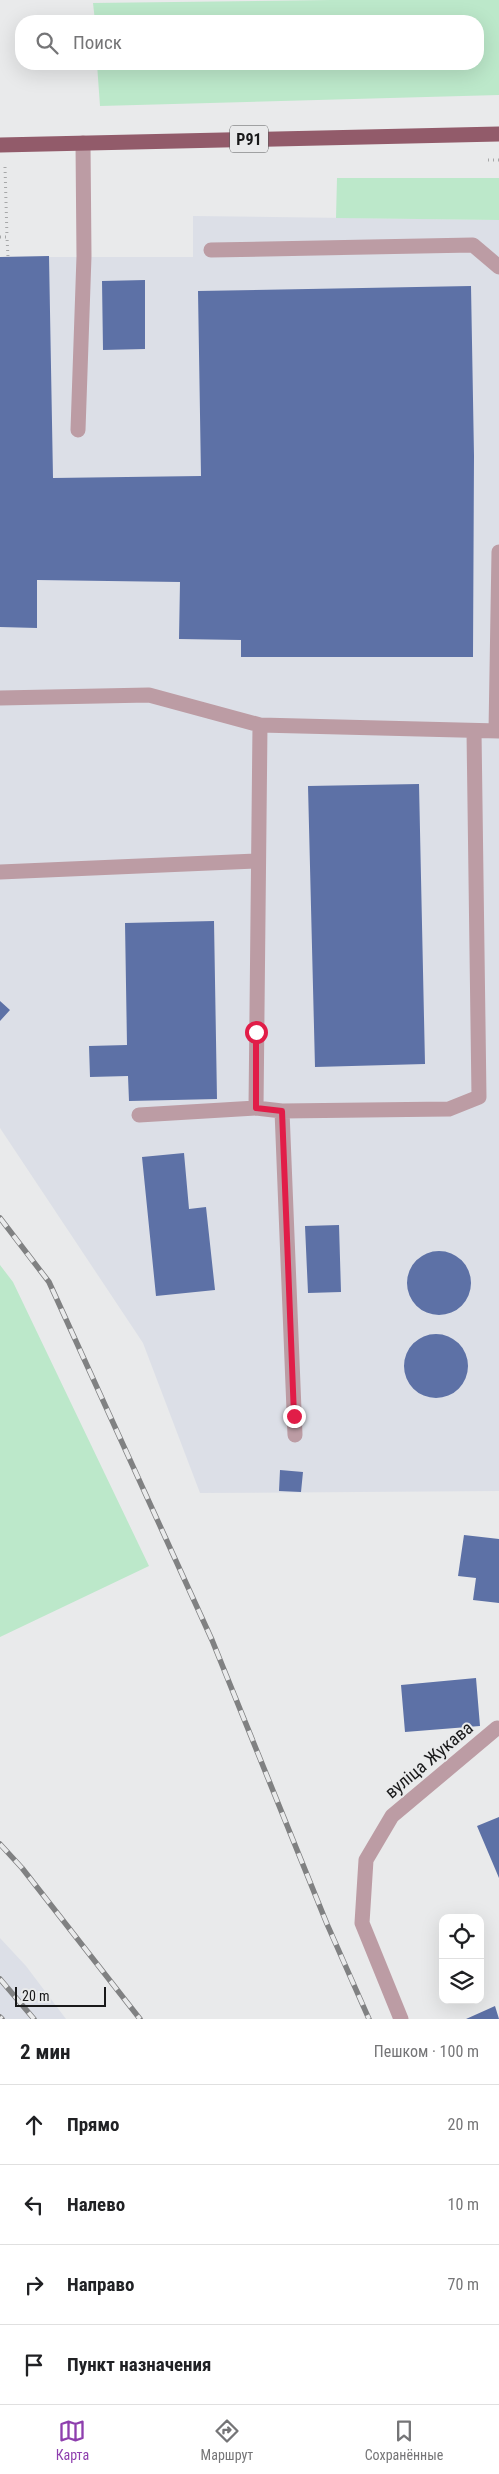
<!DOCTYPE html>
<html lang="ru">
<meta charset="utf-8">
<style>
body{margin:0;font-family:"Roboto Condensed",sans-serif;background:#f6f6f6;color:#202124}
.controls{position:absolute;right:15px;bottom:15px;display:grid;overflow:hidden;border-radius:10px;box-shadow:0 5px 20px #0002}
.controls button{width:45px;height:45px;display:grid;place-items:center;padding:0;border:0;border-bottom:1px solid #e0e0e0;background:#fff;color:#202124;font:25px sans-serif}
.scale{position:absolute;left:15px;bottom:12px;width:91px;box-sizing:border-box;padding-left:5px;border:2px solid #19191a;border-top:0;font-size:14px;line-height:18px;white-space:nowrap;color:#19191a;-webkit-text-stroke:4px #e9eaeb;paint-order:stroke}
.stop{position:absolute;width:15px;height:15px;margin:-11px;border:4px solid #e11d48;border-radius:50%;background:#fff}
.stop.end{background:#e11d48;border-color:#fff;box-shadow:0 1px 5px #0008}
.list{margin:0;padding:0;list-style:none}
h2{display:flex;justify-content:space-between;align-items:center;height:65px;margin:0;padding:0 20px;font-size:21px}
h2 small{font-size:16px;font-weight:400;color:#757577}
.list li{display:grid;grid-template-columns:32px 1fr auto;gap:15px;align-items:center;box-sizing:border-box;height:80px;padding:0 20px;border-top:1px solid #e0e0e0}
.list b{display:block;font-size:19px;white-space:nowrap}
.list em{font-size:16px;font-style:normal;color:#757577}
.icon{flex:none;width:28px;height:28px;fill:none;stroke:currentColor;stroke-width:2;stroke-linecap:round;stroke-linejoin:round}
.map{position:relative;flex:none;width:499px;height:2019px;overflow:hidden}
.search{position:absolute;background:#fff;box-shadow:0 5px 20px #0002;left:15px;right:15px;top:15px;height:55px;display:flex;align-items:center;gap:12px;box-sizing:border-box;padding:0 18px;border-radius:20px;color:#757577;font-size:19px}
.sheet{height:385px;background:#fff}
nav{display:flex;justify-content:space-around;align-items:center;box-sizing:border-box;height:70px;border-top:1px solid #e0e0e0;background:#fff;font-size:14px;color:#757577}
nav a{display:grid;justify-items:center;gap:2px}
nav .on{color:#8e3fae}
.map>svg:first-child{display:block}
.built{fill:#dcdfe7}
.green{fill:#bce8ca}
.building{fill:#5d71a6}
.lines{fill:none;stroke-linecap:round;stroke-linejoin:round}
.path{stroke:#a6a7a8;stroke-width:3;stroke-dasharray:1 4;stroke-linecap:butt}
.minor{stroke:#bc9ca4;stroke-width:15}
.major{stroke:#925b6a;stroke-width:15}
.rail-casing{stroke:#808182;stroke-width:5.5}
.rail{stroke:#e9eaeb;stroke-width:4;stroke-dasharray:11;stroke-linecap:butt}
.route{stroke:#e11d48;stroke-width:6}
.labels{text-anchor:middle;stroke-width:4;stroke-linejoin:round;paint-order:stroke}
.shield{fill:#e9eaeb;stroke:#575859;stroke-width:1}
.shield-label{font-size:16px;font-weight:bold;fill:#19191a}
.street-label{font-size:18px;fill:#19191a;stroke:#e9eaeb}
</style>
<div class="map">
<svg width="499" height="2019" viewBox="0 0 499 2019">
<rect width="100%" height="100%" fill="#e9eaeb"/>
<path class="built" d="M193 216 499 220V1491L200 1493 143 1343 0 1128V257H193Z
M0 1938 26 1966 66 2019H0Z"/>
<path class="green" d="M331 0H499V95L100 106 97 64H478V21H95L93 3Z
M337 178H499V220L336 218Z
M0 1265 13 1282 149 1566 0 1637Z"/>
<path class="building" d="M49 256 53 478 201 476 198 291 471 286 474 456 473 657H241V640L179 639 180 582 37 580V628L0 627V257Z
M145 280V349L103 350 102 281Z
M419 784 425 1064 315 1067 308 786Z
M214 921 217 1099 129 1101 128 1076 90 1077 89 1046 127 1045 125 923Z
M0 1001 10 1010 0 1021Z
M184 1153 189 1209 206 1207 215 1290 156 1296 142 1157Z
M339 1225 341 1292 308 1293 305 1226Z
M407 1283a32 32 0 1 1 64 0a32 32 0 1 1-64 0Z
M404 1366a32 32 0 1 1 64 0a32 32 0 1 1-64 0Z
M280 1470 303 1472 301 1492 279 1491Z
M464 1535 499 1539V1603L473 1600 476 1578 458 1576Z
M476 1678 480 1726 405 1732 401 1685Z
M499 1817V1878L477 1826Z
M495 2006 499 2019H466Z"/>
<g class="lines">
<path class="path" d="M488 160H499
M5 167 7 237
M0 237H7L8 257"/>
<path class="minor" d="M211 250 473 245 499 267
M78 430 84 256 83 143
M0 698 149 695 260 725 499 731
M260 725 256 1108 282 1111 449 1109 479 1097 474 731
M496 731 499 552
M0 872 258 861
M282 1111 295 1435
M139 1115 256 1108
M401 2019 362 1923 366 1860 392 1816 497 1728"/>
<path class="major" d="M0 145 499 134"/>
<defs>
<path id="rail" d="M0 1218 49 1282 212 1640 327 1924 369 2019
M0 1844 22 1868 140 2019
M0 1979 34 2019
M0 2017 2 2019"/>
</defs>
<use href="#rail" class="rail-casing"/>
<use href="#rail" class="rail"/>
</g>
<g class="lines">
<path class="route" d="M256 1032V1108L282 1111 294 1416"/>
</g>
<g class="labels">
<rect class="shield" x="230" y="125.5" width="38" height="27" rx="4"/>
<g class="shield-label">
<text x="249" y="145">Р91</text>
</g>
<g class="street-label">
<text transform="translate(429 1760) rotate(-40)" y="6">вуліца Жукава</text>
</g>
</g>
</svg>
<div class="controls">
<button><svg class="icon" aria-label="locate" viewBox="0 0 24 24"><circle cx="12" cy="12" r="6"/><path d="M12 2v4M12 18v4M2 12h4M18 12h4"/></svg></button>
<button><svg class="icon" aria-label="layers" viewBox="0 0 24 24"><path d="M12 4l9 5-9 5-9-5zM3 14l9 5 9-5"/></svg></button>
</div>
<div class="scale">20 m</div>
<div class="stop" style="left:256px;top:1032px"></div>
<div class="stop end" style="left:294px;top:1416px"></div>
<div class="search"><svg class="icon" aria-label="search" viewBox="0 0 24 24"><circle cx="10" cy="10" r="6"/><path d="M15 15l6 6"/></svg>Поиск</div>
</div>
<section class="sheet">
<h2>2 мин<small>Пешком · 100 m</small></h2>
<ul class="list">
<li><svg class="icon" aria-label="ahead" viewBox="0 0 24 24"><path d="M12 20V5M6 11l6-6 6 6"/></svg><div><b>Прямо</b></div><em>20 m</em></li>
<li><svg class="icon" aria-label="left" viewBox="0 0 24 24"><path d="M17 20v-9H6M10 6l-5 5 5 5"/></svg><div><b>Налево</b></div><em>10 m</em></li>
<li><svg class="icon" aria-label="right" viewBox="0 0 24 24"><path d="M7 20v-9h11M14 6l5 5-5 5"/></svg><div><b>Направо</b></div><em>70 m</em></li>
<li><svg class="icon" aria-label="arrive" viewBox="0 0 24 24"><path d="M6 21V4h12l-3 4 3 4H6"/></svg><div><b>Пункт назначения</b></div></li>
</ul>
</section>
<nav>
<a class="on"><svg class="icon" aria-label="map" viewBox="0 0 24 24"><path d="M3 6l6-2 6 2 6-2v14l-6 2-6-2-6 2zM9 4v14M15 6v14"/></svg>Карта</a>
<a><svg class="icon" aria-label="directions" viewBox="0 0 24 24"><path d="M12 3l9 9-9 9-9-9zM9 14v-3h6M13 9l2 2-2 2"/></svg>Маршрут</a>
<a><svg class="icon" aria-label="saved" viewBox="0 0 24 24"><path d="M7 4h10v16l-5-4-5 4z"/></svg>Сохранённые</a>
</nav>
